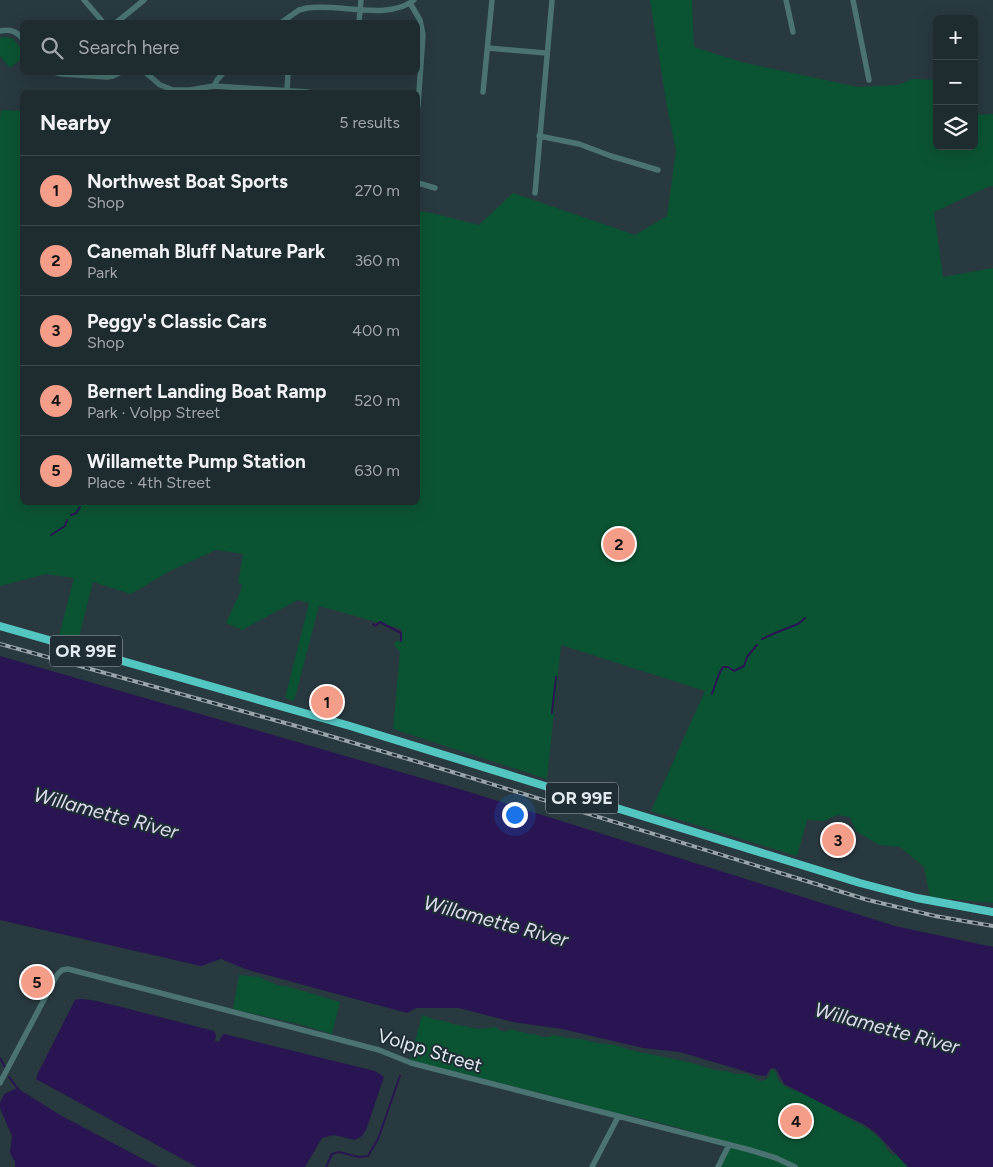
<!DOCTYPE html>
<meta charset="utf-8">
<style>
body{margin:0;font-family:Figtree,sans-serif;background:#263337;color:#f1f3f6}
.controls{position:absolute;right:15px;top:15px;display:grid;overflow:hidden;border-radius:8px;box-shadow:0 5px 20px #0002}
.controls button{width:45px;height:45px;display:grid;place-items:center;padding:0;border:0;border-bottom:1px solid #3c474b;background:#1e2b2f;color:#f1f3f6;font:25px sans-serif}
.you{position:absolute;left:514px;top:814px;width:18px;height:18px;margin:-12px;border:4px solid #fff;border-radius:50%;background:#1a73e8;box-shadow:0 0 0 8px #1a73e833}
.badge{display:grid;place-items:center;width:32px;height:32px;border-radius:50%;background:#f49e89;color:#111;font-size:16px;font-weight:700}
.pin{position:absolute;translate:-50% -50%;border:2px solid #fff;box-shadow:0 1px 5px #0006}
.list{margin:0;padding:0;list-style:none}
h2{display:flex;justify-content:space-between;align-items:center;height:65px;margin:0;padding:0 20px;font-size:21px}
h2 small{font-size:16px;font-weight:400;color:#a1a7aa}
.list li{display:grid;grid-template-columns:32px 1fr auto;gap:15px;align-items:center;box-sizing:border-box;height:70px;padding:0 20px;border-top:1px solid #3c474b}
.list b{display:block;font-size:19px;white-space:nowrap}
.list p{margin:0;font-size:16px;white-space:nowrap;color:#a1a7aa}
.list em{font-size:16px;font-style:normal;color:#a1a7aa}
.icon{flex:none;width:28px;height:28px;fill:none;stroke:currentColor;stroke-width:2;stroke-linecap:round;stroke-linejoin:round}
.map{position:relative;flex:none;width:993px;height:1167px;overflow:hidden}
.search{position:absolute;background:#1e2b2f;box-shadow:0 5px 20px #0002;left:20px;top:20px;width:400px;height:55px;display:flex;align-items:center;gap:12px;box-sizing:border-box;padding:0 18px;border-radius:8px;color:#a1a7aa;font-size:19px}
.panel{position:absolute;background:#1e2b2f;box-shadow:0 5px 20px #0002;left:20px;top:90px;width:400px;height:415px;border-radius:8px}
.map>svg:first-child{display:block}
.green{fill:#0b5433}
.water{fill:#281551}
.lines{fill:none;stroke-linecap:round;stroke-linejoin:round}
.stream{stroke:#281551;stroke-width:2}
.minor{stroke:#4a7371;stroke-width:5.5}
.highway{stroke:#54c6c1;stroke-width:8}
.rail-casing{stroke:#99a5aa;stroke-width:4}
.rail{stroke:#1f2e35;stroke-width:2;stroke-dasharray:5.5;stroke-linecap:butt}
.labels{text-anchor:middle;stroke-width:4;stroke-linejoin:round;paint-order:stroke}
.shield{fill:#1f2e35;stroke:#a7b2b7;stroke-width:1}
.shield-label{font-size:18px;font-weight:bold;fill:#e1ebef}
.street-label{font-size:19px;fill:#e1ebef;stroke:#1f2e35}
.water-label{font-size:20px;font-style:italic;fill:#dedbef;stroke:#1f2e35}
</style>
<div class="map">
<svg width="993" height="1167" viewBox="0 0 993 1167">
<rect width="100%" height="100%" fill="#28393f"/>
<path class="green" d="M650 0H692L694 47 741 62 858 87 898 85 912 79 937 80V146H974V115L993 114V186L988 187 934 212 943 277 993 268V903L930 897 924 867 900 847 879 845 856 831 850 817 837 815 824 821 807 820 797 856 651 811 705 691 561 645 547 779 393 729 400 652 394 645 396 641H401L402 629 319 606 294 701 285 698 309 603 298 600 242 630 226 623 241 590 242 584 238 583 243 554 216 550 168 572 131 594 93 582 78 641 59 636 74 578 46 574 0 586V118L1 110 22 111V502H418V211L432 213 479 225 513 193 635 235 667 216 676 151 667 107Z
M2 37 12 38 22 49V58L10 68 0 56V39Z
M239 975 259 977 277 985 289 987 340 1002 332 1034 299 1024 233 1009Z
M422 1015 436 1020 445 1021 453 1024 479 1029 496 1027C502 1034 506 1031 513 1029L518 1032C524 1031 529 1036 535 1034 541 1037 547 1039 553 1035L567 1038 581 1039 597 1043 615 1045 630 1050 688 1062 715 1070 727 1071 735 1074H746L760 1081 765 1080 769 1077 771 1070H774L779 1081 786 1087 806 1095 870 1130 880 1139 885 1145 887 1150 894 1156 895 1153 908 1167H715L727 1142 673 1126 628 1115H616L587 1105 410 1060Z"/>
<path class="water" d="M0 656 466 791 895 926 993 947V1167H908L876 1133 865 1125 784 1084 776 1069 773 1068 770 1069 766 1076 757 1075 680 1052 643 1048 562 1029 513 1022 459 1008H416L407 1013 245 969 221 959 201 966 0 920Z
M81 999 92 1000 125 1008 214 1031 216 1035 215 1041 219 1042 221 1037 224 1034 375 1071 384 1077 366 1130 362 1136 355 1140 334 1135 322 1138 305 1167H197L36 1079 38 1073 75 1000Z
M17 1088 60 1115 158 1167H15V1162L10 1153 12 1136 0 1108V1103L4 1094Z"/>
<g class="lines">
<path class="stream" d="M71 515 76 513 80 507
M51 535 65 526 67 520
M373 624 375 626 380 622 401 633V641
M762 639 775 633 798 624 805 618
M712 694 719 674 723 667H728L734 671 744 666 747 657 757 645
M552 713 556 677
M0 1058 5 1067
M9 1077 18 1089
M326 1167 332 1154 339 1152 359 1157 368 1156 378 1139 400 1076"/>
<path class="minor" d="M84 0 103 22
M786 0 793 32
M853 0 869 80
M410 3 420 20 423 35 418 106
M117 22 144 0
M282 22 299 10 307 8C338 3 389 21 414 0
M359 22 361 0
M0 31C10 29 16 31 22 38
M488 48 546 53
M54 72 62 74 107 77 113 76 121 72
M145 72 160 85 173 90H190L214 86 308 92
M214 86 217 80 224 72
M287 91 288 72
M483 92 492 0
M539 136 579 144 611 156 658 170
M418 183 435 188
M535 193 552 0
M0 1083 57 975 62 970 68 969 341 1040 379 1050 411 1063 750 1150 776 1158 795 1167
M592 1167 618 1117
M718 1167 729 1145"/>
<path class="highway" d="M0 626 350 726 860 883 917 898 993 912"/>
<defs>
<path id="rail" d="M0 644 296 726 449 771 868 900 935 916 993 926"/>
</defs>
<use href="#rail" class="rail-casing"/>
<use href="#rail" class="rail"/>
</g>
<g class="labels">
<g class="shield">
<rect x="50" y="635.5" width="72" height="31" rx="4"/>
<rect x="546" y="782.5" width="72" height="31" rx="4"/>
</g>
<g class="shield-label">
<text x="86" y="657">OR 99E</text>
<text x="582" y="804">OR 99E</text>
</g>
<g class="street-label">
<text transform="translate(430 1050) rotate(17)" y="7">Volpp Street</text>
</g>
<g class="water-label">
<text transform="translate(106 813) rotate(15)" y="7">Willamette River</text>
<text transform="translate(496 921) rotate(15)" y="7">Willamette River</text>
<text transform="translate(887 1028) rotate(15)" y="7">Willamette River</text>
</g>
</g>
</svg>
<div class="controls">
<button>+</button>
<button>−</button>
<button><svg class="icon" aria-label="layers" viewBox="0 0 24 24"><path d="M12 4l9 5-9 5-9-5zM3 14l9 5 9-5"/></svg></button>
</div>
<div class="you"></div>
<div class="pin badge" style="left:327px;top:702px">1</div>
<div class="pin badge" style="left:619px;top:544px">2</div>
<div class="pin badge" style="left:838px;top:840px">3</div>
<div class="pin badge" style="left:796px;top:1121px">4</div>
<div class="pin badge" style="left:37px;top:982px">5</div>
<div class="search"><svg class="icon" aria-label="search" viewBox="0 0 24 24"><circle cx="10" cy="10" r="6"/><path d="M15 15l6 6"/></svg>Search here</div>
<section class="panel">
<h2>Nearby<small>5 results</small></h2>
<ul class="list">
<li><span class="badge">1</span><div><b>Northwest Boat Sports</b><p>Shop</p></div><em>270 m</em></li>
<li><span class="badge">2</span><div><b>Canemah Bluff Nature Park</b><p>Park</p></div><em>360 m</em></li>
<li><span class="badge">3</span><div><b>Peggy's Classic Cars</b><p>Shop</p></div><em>400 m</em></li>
<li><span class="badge">4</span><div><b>Bernert Landing Boat Ramp</b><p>Park · Volpp Street</p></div><em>520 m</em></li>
<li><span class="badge">5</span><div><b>Willamette Pump Station</b><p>Place · 4th Street</p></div><em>630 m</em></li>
</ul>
</section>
</div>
